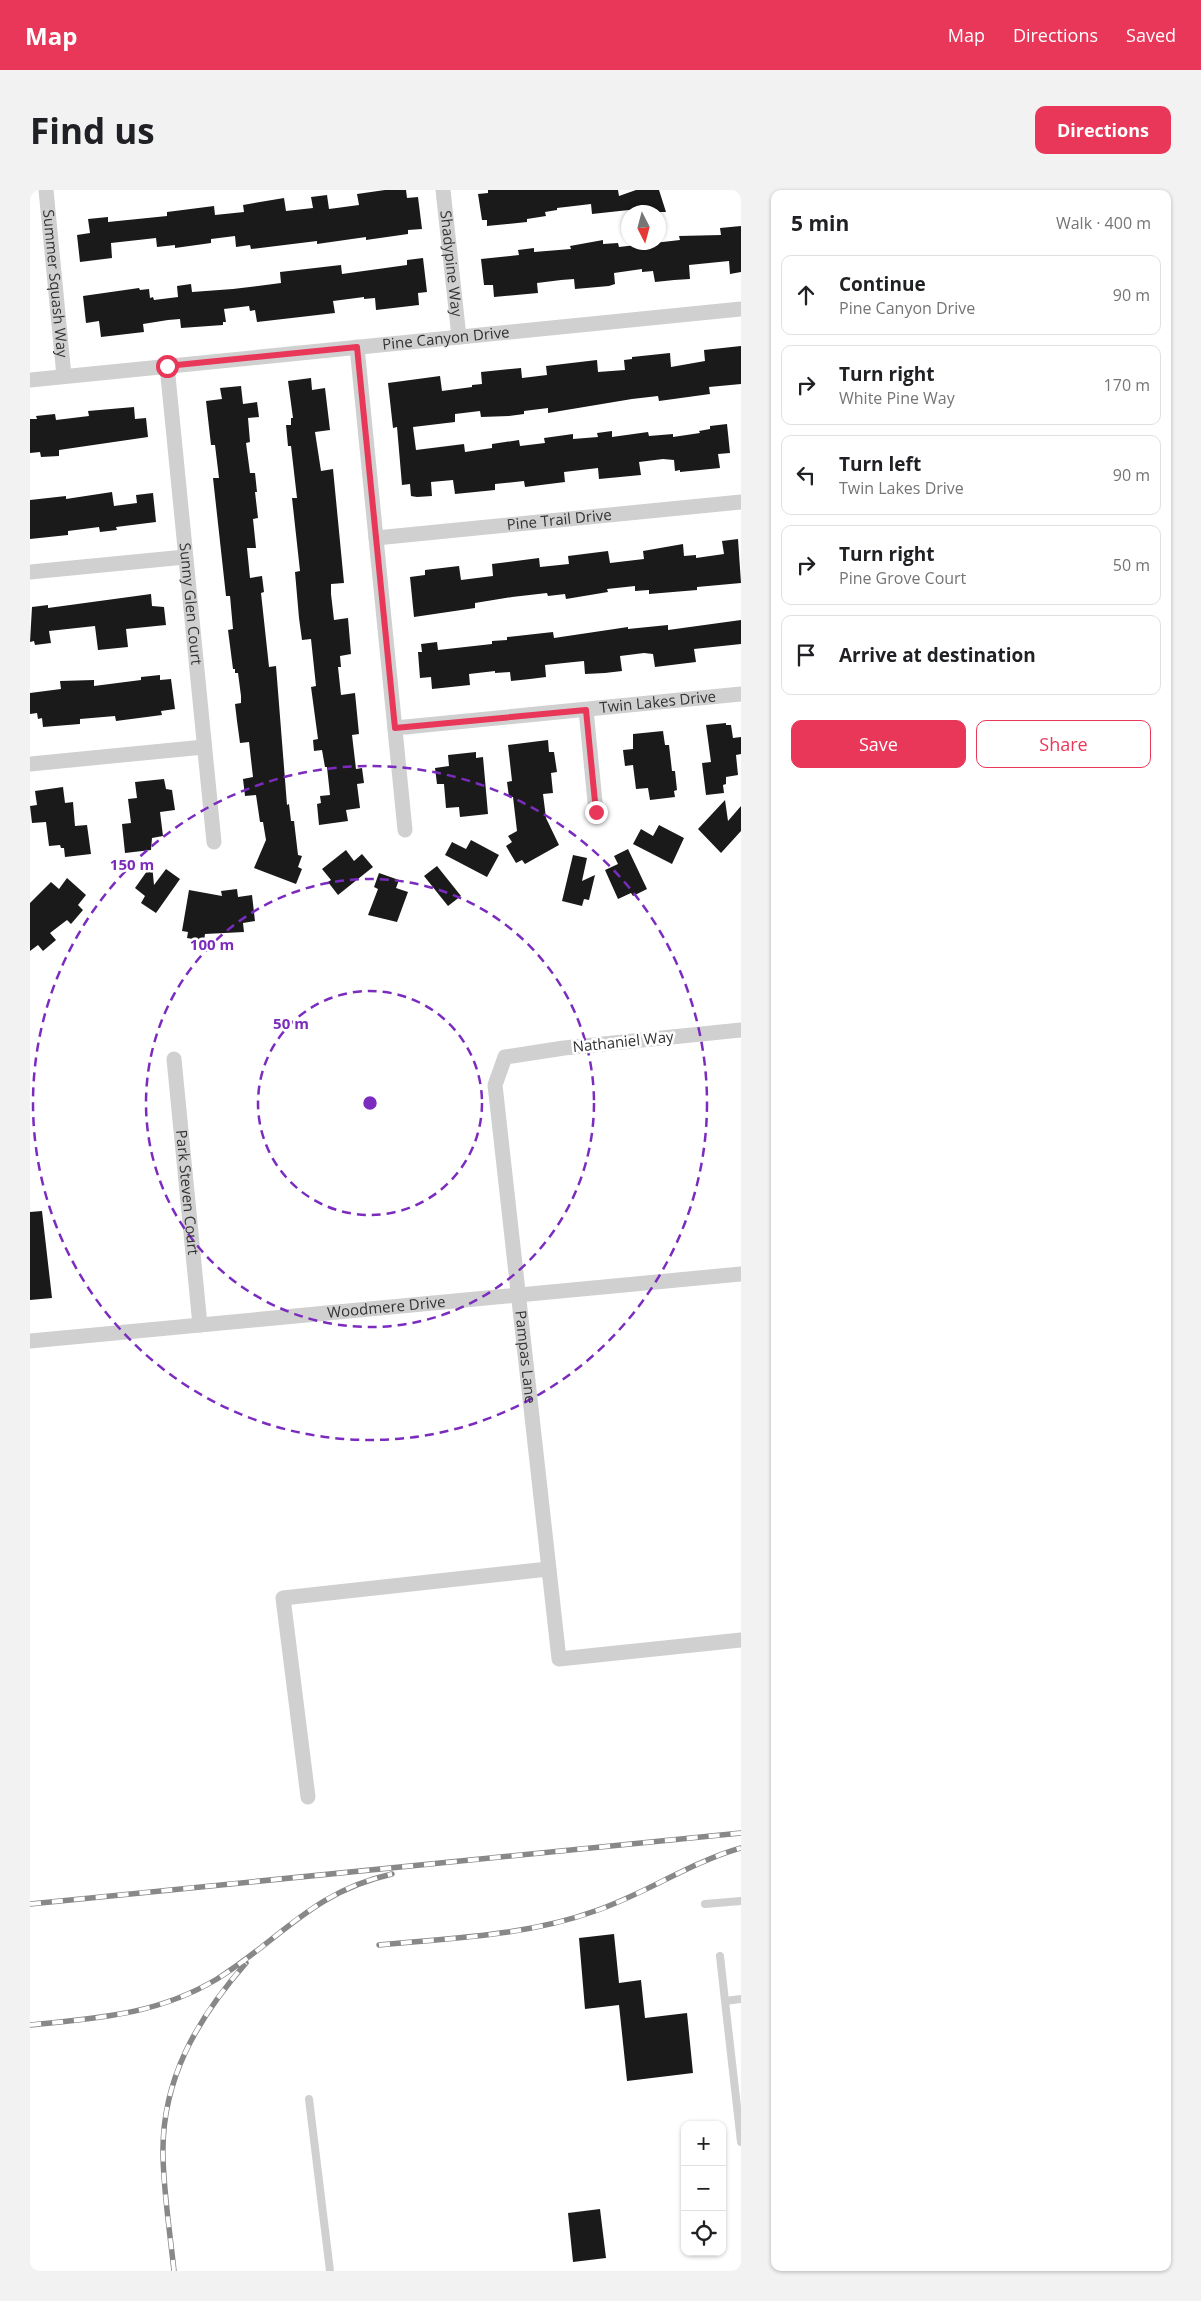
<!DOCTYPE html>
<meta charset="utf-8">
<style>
body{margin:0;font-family:"Open Sans",sans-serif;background:#f2f2f2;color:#202124}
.controls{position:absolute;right:15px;bottom:15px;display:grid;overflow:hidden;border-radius:10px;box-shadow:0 1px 4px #0004}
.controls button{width:45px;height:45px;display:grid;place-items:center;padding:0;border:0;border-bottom:1px solid #e0e0e0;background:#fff;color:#202124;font:25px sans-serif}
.compass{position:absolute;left:591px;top:15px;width:45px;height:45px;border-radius:50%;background:#fff;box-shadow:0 1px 4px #0004;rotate:174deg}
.stop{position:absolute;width:15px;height:15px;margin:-11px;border:4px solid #e83759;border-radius:50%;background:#fff}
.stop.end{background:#e83759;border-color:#fff;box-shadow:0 1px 5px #0008}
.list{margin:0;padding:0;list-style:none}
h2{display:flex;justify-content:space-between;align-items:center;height:65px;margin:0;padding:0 20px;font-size:21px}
h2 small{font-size:16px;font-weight:400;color:#757577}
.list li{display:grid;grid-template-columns:32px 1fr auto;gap:15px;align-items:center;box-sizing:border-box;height:80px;margin:0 10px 10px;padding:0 10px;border:1px solid #e0e0e0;border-radius:10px}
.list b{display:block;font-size:19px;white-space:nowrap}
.list p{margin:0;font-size:16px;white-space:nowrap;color:#757577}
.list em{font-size:16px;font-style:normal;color:#757577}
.actions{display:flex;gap:10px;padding:15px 20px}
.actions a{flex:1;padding:11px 0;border:1px solid #e83759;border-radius:10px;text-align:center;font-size:18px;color:#e83759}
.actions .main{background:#e83759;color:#fff}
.icon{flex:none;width:28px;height:28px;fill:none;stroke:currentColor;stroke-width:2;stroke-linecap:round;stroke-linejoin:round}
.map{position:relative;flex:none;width:711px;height:2081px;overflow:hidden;border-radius:10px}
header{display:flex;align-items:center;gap:30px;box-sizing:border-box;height:70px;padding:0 25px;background:#e83759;color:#fff}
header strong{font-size:24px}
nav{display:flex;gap:28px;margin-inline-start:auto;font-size:18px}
.intro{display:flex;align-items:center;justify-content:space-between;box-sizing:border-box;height:120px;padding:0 30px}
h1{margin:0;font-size:35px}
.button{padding:12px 22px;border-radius:10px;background:#e83759;color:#fff;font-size:18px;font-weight:700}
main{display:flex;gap:30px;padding:0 30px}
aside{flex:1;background:#fff;border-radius:10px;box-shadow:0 1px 4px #0004}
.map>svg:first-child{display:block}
.building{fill:#1a1a1a}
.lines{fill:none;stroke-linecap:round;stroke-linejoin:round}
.service{stroke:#d0d0d0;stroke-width:8}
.minor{stroke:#d0d0d0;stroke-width:15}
.rail-casing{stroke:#888;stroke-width:5.5}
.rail{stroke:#fff;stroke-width:4;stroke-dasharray:11;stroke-linecap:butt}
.route{stroke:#e83759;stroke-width:6}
.ring{fill:none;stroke:#7b2cbf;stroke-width:2.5;stroke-dasharray:9 6}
.labels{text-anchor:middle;stroke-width:5;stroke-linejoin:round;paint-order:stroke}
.street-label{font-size:15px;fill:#333;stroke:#fff}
.centre{fill:#7b2cbf;stroke:#fff;stroke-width:2.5}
.ring-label{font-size:15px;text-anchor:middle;font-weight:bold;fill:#7b2cbf;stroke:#fff;stroke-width:5;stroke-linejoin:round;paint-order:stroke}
</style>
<header>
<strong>Map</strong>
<nav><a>Map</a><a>Directions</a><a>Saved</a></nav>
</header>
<div class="intro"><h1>Find us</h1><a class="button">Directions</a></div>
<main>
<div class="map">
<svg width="711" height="2081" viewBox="0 0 711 2081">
<rect width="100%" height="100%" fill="#fff"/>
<path class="building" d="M355 0H376L377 8 388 7 392 39 378 40V44L336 50V47L287 54V51L221 59 220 55 206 57 205 46 181 49V53L145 58V55L127 57 126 48 81 53 82 68 50 72 47 45 60 43 58 29 78 27V32L137 26V22L184 16 185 25 214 22 213 15 254 8 256 21 283 18 281 7 297 5 299 19 329 15 327 4Z
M458 0H588L589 6 606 0H629L636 22H609L608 19 562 24 561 14 527 18V20L515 22 516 26 497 29V32L457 36V30H452L448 4 458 3Z
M711 36V82L700 84 699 71 659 75 660 89 644 90 625 92 623 81 612 82V79L584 83 585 94 579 96 545 99 544 89 531 90 507 93 508 103 464 107 463 95H454L451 69 489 65 488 60 504 58V62L541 59 540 56 573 50V54L588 53 589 57 650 50 649 46 691 45 690 38Z
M393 68 397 102 388 103 389 115 346 120 345 108 334 109V107L303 111 305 123 227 132 225 120 220 121 219 116 194 119 196 132H193V135L151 138 150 129 138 130 113 134 114 142 71 147 69 131 56 133 53 106 109 98 110 100 119 99 120 108 123 107 124 110 148 107 147 96 161 94 162 102 203 99 251 93 250 82 311 75 312 84 377 75V70Z
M711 156V194L679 197 680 204 629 211 628 206 602 209 518 223V218L494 221V224L479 226 451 227 450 221 425 224V232L383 237 386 260 434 254 435 262 462 258V254L489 250 490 256 515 253 514 248 543 244V249L568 247 567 243 582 241V247L618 242 619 246 643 244V247L670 243 669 241 680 239V236L697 234 700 263 688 264 690 278 650 282V280L645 281 644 270 633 269 609 272 611 285 569 289 568 278 534 282 535 292 495 297 494 291 465 294V300L425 304 423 290 401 292 402 306 387 307 381 306 380 294 372 295 367 237 363 238 358 193 410 186 412 201 442 197V195L452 194 451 182 491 178 492 188 517 185 516 176 567 170 568 182 595 180 594 170 602 169V167L640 163 641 177 675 171 674 160Z
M281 188 282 200 295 198 300 240 285 242 291 281 303 279 314 393 301 394V404L304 430 318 428 321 464 310 466 311 477H308L311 505 325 503 329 544 322 545 326 579 332 578 334 593 327 594 330 618 316 620 318 631 289 635 287 614 291 613 290 606 300 605 297 577H295L292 560 284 561 283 550 288 549 281 497 286 496 281 449 272 450 269 428 265 382 270 381 262 308H267L261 256H258L256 235H261V228H263L258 191Z
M211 196 213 214 227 212 229 227 218 228 220 252 216 253 220 283H225L227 302H225L228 328 223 329 226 358H217L220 388 232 386 234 402 231 403 239 477 246 476 257 615 259 614 261 631H264L268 665 272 666 268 677 272 679 266 694 224 678 236 650 233 632H230L226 605 215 606 213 589 223 587 219 552 210 553 207 531 205 514 211 513V506L208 483H205V479H203L198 440 203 439 200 406H196L183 288H189L185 255H181L176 211 192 209 190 198Z
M104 217 105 229 116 228 118 247 29 260V266L11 267 10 262 0 263V229H7L6 226 25 224 26 230 59 226 58 221Z
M82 302 84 316 107 313 106 305 123 303 126 332 86 337 87 340 70 342 69 337 38 341V345L0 349V310L36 306V309Z
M708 349 711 393 667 397V400L619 404V400L605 401V396L577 399 578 402 536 409 535 404 518 406 517 403 482 407 445 413V418L384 427 380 387 395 385V380L429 376 431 390 463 386 462 374 509 368 510 377 539 374 538 366 578 361 580 373 614 369 613 361 653 354 654 366 666 365V368L694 364 692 351Z
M121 404 122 416 134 417 136 435 96 439 98 457 68 460 65 436 19 441 21 453 5 455 4 451 0 452 2 417 18 415V418Z
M711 430V454L664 459 666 472 625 477 623 464 614 463 590 466 592 481 575 483 555 484 554 471 544 472 515 475 516 487 500 489 481 491 480 482 465 483V481L439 484 440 495 402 499 401 487 390 488 388 462H392L391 454 407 452 408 460 462 454V451L477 450V447L505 444 523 442 524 448 598 437V439L638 435V440Z
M130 485V490L141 489 145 519 131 521 132 525 86 531 85 526 50 529V534L13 537 12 528 8 529 7 523 0 524V503L31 499 30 491 64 490V496L111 490V487Z
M696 533V535H701L703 548 711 547V564L706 565 708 585 696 587V594L693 595 694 603 676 605 672 573 681 572 676 535Z
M633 541 635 555H639L642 581H645L647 600 644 601 645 607 620 610 618 598 606 599 603 575 595 576 593 560 603 559V544Z
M518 550 519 562H524L527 582 521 583 523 603 513 604 516 628 529 655 495 674 492 670 486 673 476 656 482 652 478 646 487 641 483 607H479L477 592 482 591 478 555Z
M446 562V568L453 567 458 624 430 627 429 617 416 618 414 594H407L405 578 419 576 418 565Z
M134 589 136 599 142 600 145 620 130 622 133 646 122 648 121 660 95 663 92 634 101 633 98 609 107 608 105 592Z
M33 597 35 613 43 612 45 636 57 635 61 664 35 667 34 658H31L30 655 19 656 16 632 2 633 0 616 7 615 5 601Z
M695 610 698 631 711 616V641L691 663 668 639Z
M629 635 654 648 642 674 603 654 611 639 623 646Z
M441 650 469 665 457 687 415 665 422 652 436 659Z
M598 659 617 699 603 706 601 703 588 709 575 680 588 674 584 666Z
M316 660 324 671 332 664 343 677 308 705 298 692 301 690 292 679Z
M543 665 557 668 552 691 565 685 559 710 554 709 552 716 532 711Z
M122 674 124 695 136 679 150 689 126 723 111 713 115 706 105 698Z
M407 676 431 706 418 716 394 686Z
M349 683 369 690 366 698 378 702 367 732 338 725 348 699 344 697Z
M37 688 56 705 48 715 53 720 41 734 37 730 20 743 26 750 13 761 8 755 0 761V713L21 692 29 699Z
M207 699 208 707 222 705 225 731 213 733 214 742 175 744 174 751 157 748 158 742 152 741 159 700 192 706 191 701Z
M12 1021 22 1108 0 1110V1022Z
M584 1744 589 1793 611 1790 615 1828 657 1823 663 1883 597 1891 589 1815 555 1819 549 1748Z
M570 2019 576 2068 543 2072 538 2023Z"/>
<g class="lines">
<path class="service" d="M675 1714 711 1711
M690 1766 695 1811
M711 1809 695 1811 711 1952
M279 1909 300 2081"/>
<g class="minor">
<path id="s1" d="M16 0 34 186"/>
<path id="s2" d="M413 0 429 147"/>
<path d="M327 157 375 640"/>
<path id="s3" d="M137 176 184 652"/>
<path id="s4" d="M0 190 711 119"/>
<path id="s5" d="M346 348 711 312"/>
<path d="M0 382 155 367"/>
<path d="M556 520 566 622"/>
<path id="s6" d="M365 538 711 504"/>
<path d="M0 574 174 557"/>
<path id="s7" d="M711 840 534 858 475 867 465 895 529 1469 711 1450"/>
<path id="s8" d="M144 869 170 1135"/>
<path id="s9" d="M0 1151 711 1084"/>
<path d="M278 1607 253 1408 518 1379"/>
</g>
<defs>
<path id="rail" d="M0 1714 711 1643
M349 1755C421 1748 496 1746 565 1721 615 1704 659 1673 711 1658
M0 1835C67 1828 127 1825 187 1789 251 1749 282 1702 362 1684
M144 2081C140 2043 134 2005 133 1967 131 1890 167 1829 216 1773"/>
</defs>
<use href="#rail" class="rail-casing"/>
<use href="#rail" class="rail"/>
</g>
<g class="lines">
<path class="route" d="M137 176 327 157 365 538 556 520 566 622"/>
</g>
<g class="ring">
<circle cx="340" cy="913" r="112"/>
<circle cx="340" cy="913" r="224"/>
<circle cx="340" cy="913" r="337"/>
</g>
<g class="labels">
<g class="street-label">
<text dy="5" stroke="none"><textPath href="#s2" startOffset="74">Shadypine Way</textPath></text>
<text dy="5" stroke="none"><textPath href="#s1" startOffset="94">Summer Squash Way</textPath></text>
<text dy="5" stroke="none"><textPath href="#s4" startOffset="418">Pine Canyon Drive</textPath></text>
<text dy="5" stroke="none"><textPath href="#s5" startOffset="184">Pine Trail Drive</textPath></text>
<text dy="5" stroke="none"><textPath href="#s3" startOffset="239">Sunny Glen Court</textPath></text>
<text dy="5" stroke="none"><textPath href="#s6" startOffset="264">Twin Lakes Drive</textPath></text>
<text transform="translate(593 852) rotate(-6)" y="5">Nathaniel Way</text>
<text dy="5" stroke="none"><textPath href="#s8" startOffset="134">Park Steven Court</textPath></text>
<text dy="5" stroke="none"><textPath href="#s9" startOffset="358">Woodmere Drive</textPath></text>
<text dy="5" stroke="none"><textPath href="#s7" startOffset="541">Pampas Lane</textPath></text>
</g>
</g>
<circle cx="340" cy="913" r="8" class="centre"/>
<g class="ring-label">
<text x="102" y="680">150 m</text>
<text x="182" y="760">100 m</text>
<text x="261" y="839">50 m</text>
</g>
</svg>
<div class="controls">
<button>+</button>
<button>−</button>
<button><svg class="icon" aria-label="locate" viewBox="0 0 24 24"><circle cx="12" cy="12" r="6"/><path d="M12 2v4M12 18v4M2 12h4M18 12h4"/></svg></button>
</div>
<svg class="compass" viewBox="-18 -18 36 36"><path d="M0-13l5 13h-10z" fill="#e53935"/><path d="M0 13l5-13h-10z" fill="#757577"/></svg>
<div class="stop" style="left:137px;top:176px"></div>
<div class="stop end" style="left:566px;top:622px"></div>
</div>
<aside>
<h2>5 min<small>Walk · 400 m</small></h2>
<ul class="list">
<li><svg class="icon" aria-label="ahead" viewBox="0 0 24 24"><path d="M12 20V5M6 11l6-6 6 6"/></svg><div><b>Continue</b><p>Pine Canyon Drive</p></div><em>90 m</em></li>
<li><svg class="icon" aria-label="right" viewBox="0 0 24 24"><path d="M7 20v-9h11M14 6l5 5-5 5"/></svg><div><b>Turn right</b><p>White Pine Way</p></div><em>170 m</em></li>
<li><svg class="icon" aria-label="left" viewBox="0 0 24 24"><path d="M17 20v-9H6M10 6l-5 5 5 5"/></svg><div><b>Turn left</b><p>Twin Lakes Drive</p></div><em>90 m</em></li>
<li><svg class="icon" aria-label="right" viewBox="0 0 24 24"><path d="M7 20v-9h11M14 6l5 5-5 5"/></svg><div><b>Turn right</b><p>Pine Grove Court</p></div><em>50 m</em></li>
<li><svg class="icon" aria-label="arrive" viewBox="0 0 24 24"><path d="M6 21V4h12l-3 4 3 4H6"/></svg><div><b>Arrive at destination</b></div></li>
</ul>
<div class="actions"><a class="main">Save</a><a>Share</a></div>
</aside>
</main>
